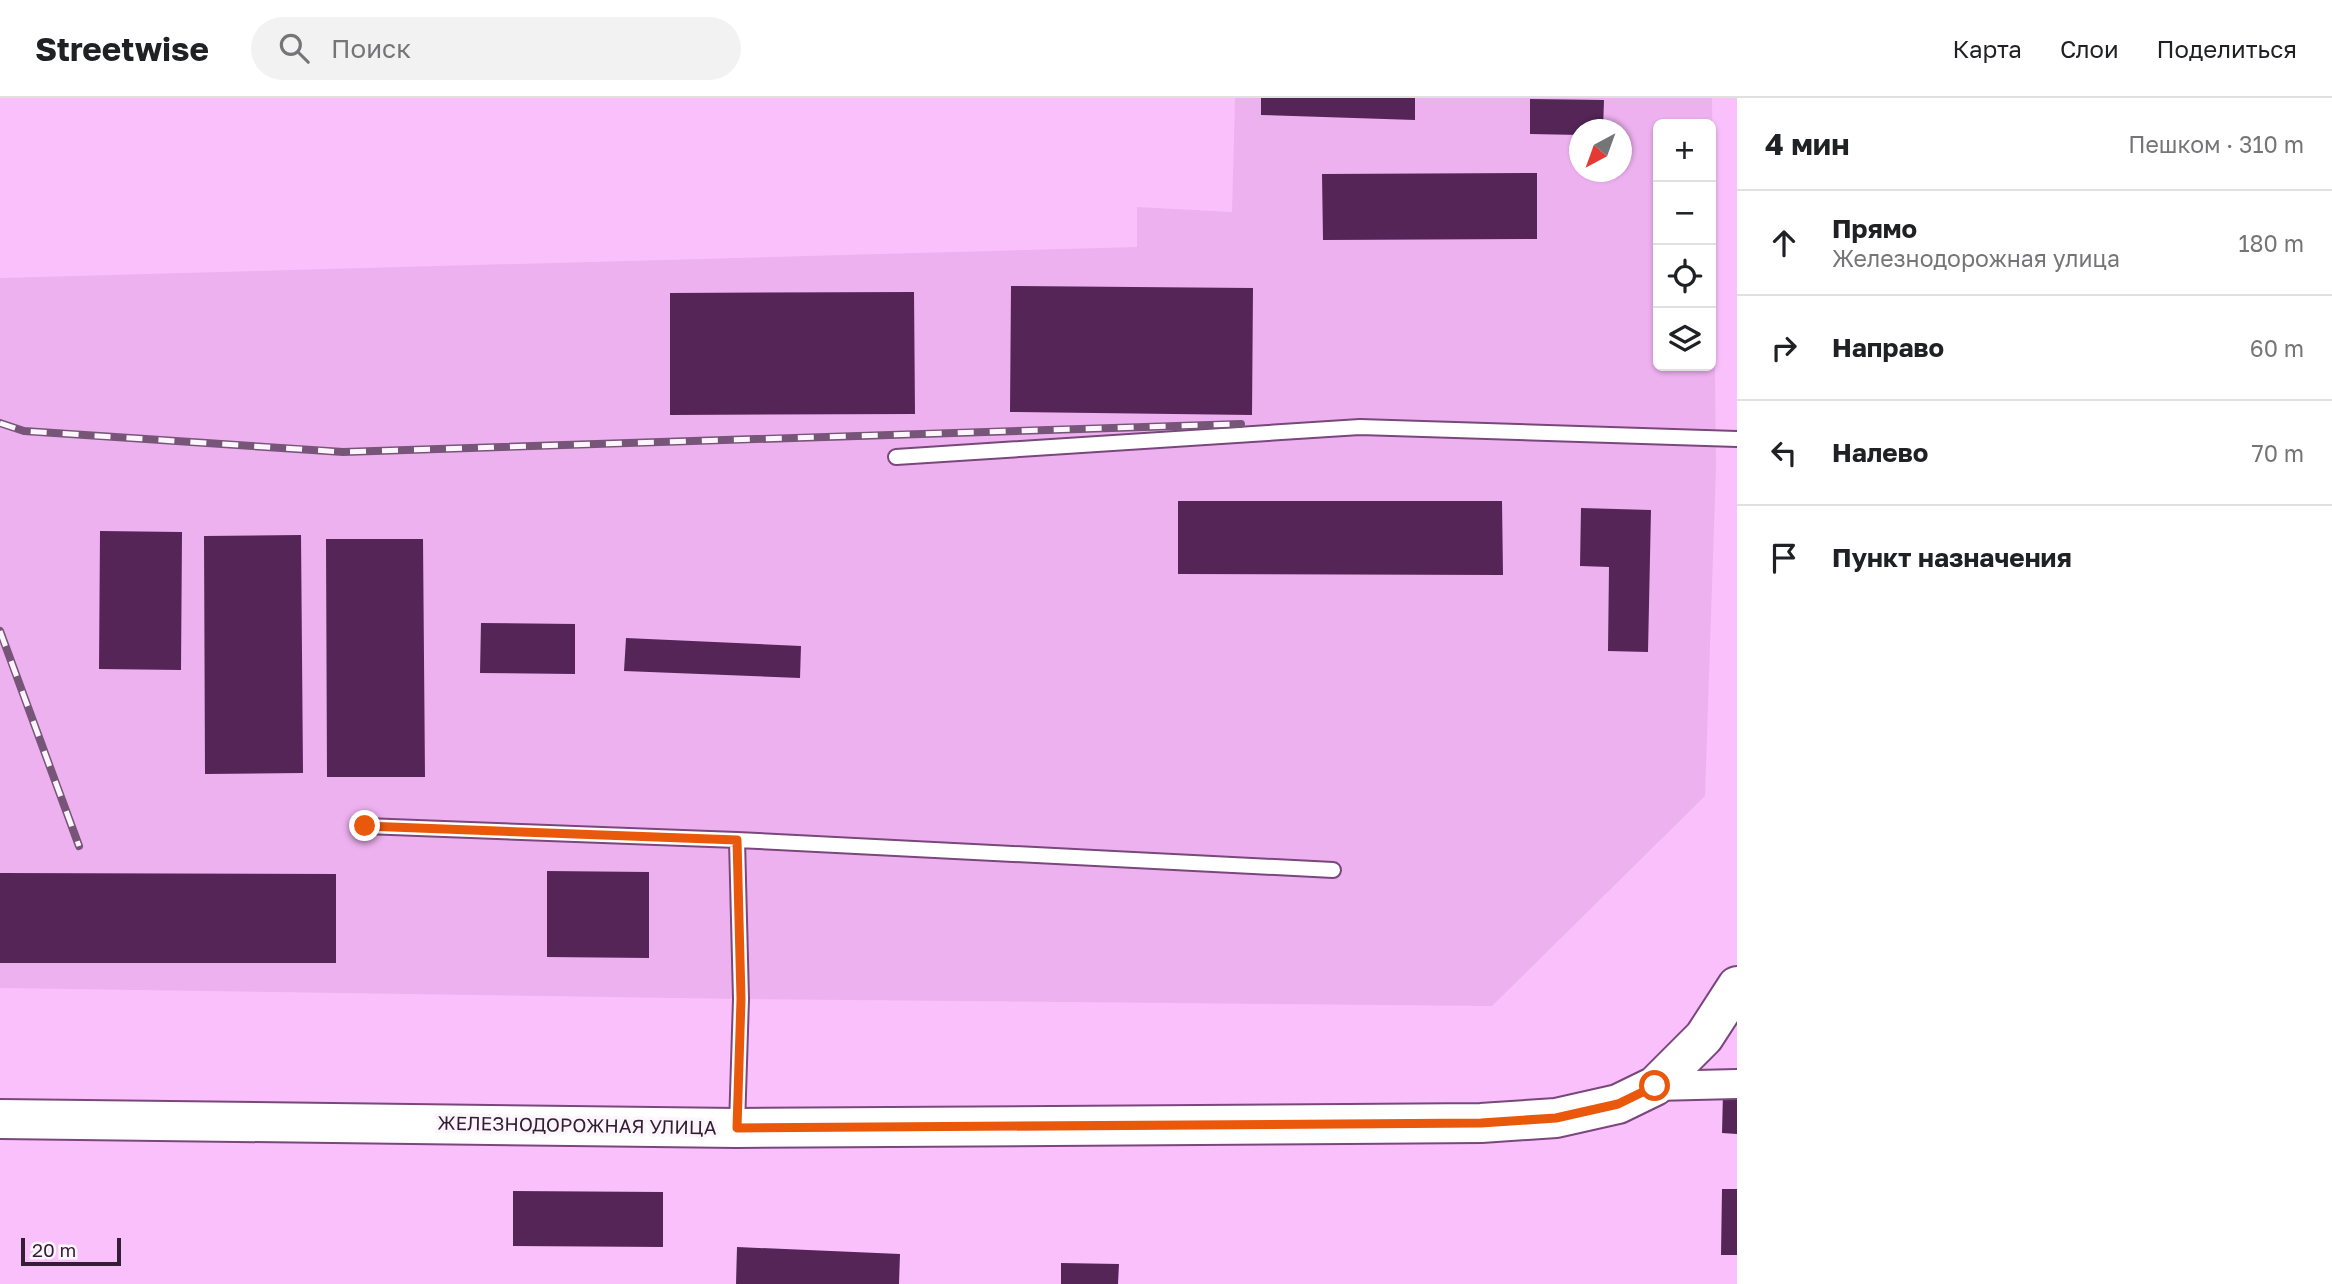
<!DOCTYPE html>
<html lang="ru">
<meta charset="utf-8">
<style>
body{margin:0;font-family:"Golos Text",sans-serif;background:#f2f2f2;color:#202124}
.controls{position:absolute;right:21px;top:21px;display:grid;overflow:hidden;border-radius:10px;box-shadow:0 2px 5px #0004}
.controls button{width:63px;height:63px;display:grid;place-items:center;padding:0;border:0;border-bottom:2px solid #e0e0e0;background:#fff;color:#202124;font:35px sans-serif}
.compass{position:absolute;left:1569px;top:21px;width:63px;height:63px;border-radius:50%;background:#fff;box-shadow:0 2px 5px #0004;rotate:221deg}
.scale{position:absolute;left:21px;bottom:18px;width:100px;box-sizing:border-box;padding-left:7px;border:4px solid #341e35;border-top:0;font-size:19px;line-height:24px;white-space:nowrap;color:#341e35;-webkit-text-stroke:5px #fcf6fc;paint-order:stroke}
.stop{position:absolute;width:21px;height:21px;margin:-16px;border:5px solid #ea580c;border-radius:50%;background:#fff}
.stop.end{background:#ea580c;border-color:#fff;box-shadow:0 2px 7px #0008}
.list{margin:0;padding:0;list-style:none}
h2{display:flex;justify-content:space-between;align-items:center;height:91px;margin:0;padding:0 28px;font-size:30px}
h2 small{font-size:23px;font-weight:400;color:#757577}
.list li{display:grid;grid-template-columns:46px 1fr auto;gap:21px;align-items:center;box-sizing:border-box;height:105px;padding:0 28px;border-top:2px solid #e0e0e0}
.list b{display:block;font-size:26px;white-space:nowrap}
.list p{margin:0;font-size:23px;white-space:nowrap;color:#757577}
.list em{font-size:23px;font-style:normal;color:#757577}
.icon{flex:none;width:38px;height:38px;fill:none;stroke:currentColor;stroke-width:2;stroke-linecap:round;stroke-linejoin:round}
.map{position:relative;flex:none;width:1737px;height:1186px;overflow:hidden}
header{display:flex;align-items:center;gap:42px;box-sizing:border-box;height:98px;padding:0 35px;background:#fff;border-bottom:2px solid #e0e0e0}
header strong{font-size:33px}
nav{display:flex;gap:38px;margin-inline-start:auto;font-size:24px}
.search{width:490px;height:63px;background:#f2f2f2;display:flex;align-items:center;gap:18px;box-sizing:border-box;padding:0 24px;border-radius:38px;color:#757577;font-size:26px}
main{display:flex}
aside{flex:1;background:#fff}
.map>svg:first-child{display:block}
.built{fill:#eeb1f0;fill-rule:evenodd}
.building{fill:#552558}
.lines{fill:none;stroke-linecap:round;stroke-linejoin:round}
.lane-casing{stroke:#79477c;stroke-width:18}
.street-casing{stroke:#79477c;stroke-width:32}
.secondary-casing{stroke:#79477c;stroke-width:42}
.lane{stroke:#fff;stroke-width:14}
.street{stroke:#fff;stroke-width:28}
.secondary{stroke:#fff;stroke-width:38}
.rail-casing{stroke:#775578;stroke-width:8}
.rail{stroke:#fcf6fc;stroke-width:5;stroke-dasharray:16;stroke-linecap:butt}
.route{stroke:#ea580c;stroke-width:9}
.labels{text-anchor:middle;stroke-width:7;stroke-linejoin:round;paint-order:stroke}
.street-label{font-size:19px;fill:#341e35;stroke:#fcf6fc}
</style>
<header>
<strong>Streetwise</strong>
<div class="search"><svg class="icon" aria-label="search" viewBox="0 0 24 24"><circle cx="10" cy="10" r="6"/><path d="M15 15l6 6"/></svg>Поиск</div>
<nav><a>Карта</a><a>Слои</a><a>Поделиться</a></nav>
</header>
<main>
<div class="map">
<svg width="1737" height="1186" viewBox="0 0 1737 1186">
<rect width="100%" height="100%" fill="#fac0fc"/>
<path class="built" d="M1235 0H1712L1716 369 1705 698 1492 908 741 901 0 890V180L1137 149V109L1232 114ZM1658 26H1711V268H1658ZM1580 32H1622V74H1580Z"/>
<path class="building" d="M1261 0H1415V22L1261 17Z
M1530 1 1604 2 1603 32H1580V37L1530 36Z
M1537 75V141L1323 142 1322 76Z
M1011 188 1253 190 1252 317 1010 314Z
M914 194 915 316 670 317V195Z
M1178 403H1502L1503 477 1178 476Z
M1581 410 1651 412 1648 554 1608 553 1609 469 1580 468Z
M100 433 182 434 181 572 99 571Z
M301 437 303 675 205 676 204 438Z
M326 441H423L425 679H327Z
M481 525 575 526V576L480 575Z
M626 540 801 548 800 580 624 573Z
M547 773 649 774V860L547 859Z
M0 775 336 776V865H0Z
M1723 994 1737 995V1036L1722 1035Z
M1722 1091H1737V1157H1721Z
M513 1093 663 1094V1149L513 1148Z
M737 1149 900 1156 899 1186H736Z
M1061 1165 1119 1166 1118 1186H1061Z"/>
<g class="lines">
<defs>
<path id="lane" d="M896 359 1360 329 1737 341
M365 728 737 742 1333 772
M737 742 741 901 737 1028"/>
<path id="street" d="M1655 988 1737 986"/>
<path id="secondary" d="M0 1021 737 1030 1347 1026 1481 1025 1556 1020 1618 1006 1655 988 1704 939 1737 888"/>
</defs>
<use href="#lane" class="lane-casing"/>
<use href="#street" class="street-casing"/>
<use href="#secondary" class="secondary-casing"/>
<use href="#lane" class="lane"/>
<use href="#street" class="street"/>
<use href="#secondary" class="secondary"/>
<defs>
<path id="rail" d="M0 325 24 333 343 354 1241 326
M0 533 79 748"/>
</defs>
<use href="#rail" class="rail-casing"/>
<use href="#rail" class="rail"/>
</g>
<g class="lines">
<path class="route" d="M365 728 737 742 741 901 737 1030 1481 1025 1556 1020 1618 1006 1655 988"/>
</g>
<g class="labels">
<g class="street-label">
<text transform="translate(577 1027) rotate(1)" y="7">ЖЕЛЕЗНОДОРОЖНАЯ УЛИЦА</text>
</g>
</g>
</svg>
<div class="controls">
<button>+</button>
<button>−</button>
<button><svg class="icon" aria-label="locate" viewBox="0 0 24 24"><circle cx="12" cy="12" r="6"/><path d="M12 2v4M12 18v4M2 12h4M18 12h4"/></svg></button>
<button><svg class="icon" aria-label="layers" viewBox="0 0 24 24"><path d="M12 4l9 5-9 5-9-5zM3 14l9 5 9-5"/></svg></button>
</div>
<svg class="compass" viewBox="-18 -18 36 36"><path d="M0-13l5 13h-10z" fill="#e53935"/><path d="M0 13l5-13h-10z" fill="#757577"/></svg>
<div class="scale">20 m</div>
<div class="stop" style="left:1655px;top:988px"></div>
<div class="stop end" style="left:365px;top:728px"></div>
</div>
<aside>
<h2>4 мин<small>Пешком · 310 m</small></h2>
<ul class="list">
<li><svg class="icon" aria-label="ahead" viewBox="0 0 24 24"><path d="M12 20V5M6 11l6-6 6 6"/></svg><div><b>Прямо</b><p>Железнодорожная улица</p></div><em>180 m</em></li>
<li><svg class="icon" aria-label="right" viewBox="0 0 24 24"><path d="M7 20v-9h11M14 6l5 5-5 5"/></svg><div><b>Направо</b></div><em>60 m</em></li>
<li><svg class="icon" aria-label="left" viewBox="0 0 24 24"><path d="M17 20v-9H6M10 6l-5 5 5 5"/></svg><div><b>Налево</b></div><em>70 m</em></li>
<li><svg class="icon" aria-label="arrive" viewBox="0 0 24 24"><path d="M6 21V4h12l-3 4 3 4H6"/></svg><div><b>Пункт назначения</b></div></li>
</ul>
</aside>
</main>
